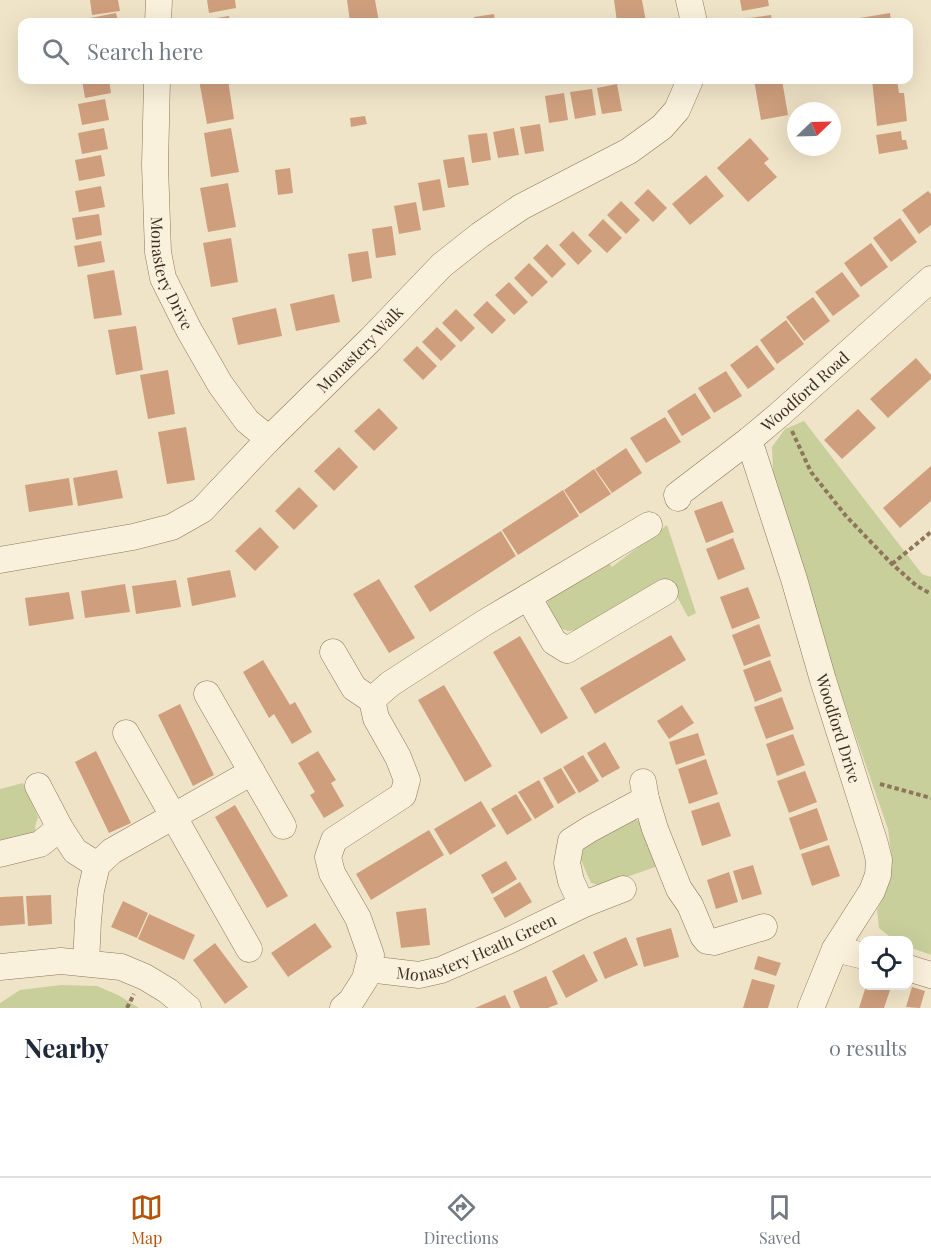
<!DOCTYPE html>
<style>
body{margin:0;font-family:"Playfair Display",serif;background:#f6f6f7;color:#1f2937}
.controls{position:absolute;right:18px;bottom:18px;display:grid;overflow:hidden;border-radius:12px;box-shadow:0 6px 24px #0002}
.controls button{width:54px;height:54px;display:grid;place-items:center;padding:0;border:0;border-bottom:2px solid #e0e1e3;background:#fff;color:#1f2937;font:30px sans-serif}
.compass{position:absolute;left:787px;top:102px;width:54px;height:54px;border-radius:50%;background:#fff;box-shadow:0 6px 24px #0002;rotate:67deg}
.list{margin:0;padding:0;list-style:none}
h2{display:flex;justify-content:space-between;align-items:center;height:78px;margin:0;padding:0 24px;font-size:26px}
h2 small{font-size:20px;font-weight:400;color:#747a83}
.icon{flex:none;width:33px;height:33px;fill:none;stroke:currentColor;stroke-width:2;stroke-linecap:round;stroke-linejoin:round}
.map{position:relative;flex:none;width:931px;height:1008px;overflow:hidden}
.search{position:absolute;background:#fff;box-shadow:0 6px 24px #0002;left:18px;right:18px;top:18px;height:66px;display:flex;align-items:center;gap:15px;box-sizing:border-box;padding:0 21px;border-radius:12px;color:#747a83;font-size:22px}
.sheet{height:168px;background:#fff}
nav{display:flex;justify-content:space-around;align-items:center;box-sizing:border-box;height:84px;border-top:2px solid #e0e1e3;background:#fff;font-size:16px;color:#747a83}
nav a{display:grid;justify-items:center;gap:3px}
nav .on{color:#b45309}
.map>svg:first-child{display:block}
.green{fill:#c9cf9b}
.building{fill:#cf9f7d}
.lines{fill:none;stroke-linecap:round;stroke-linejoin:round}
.minor-casing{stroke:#8d765c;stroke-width:27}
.path{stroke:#8d765c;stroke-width:4;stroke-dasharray:4.5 3;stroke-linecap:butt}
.minor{stroke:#faf1dc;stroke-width:26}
.labels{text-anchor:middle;stroke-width:4.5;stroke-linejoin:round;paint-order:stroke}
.street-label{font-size:16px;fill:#3d2e20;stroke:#f7eed8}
</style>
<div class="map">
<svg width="931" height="1008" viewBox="0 0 931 1008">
<rect width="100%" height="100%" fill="#f0e4c8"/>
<path class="green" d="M804 421 922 574 931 577V955L909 947 908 940H894L879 928 877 910 885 894 892 861 888 829 837 682 773 472 772 447 785 429Z
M667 525 696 613 688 617 669 582 578 630 568 631 557 627 547 610 548 596 606 559 612 567Z
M23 783 38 817 35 827 36 833 0 842V789Z
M631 818 641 822 661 865 601 886 591 883 579 856 582 847Z
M61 985 97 986 118 995 139 1008H0V1003L20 990Z"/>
<path class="building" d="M90 0H118L120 11 92 15Z
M207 0H235L236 8 209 13Z
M347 0H375L379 22H350Z
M614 0H642L646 22H617Z
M740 0H768L769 6 742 11Z
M116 13 118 22H91L90 18Z
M890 13 891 22H861L860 18Z
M494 14 495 22H475L474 17Z
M771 15 772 22H744L743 19Z
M229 16 230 22H198V21Z
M468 18 469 22H450V21Z
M82 80H109L111 93 85 98Z
M199 80H228L234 119 207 124Z
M754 80H782L788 115 761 120Z
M872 80H897L899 93H904L907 121 877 126Z
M617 84 622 111 602 114 597 88Z
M592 89 596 115 575 119 570 92Z
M564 93 568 120 549 123 545 96Z
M105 99 109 120 82 125 78 104Z
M365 116 367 124 351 127 350 118Z
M540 124 544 151 525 154 520 127Z
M104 128 108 149 82 154 78 133Z
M231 128 239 172 211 177 204 133Z
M514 128 519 155 498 158 493 132Z
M901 131 902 140H906L908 149 879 154 876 135Z
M487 133 491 160 472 163 468 135Z
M750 138 769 159 764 163 777 177 748 202 717 168Z
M101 155 105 176 79 181 75 160Z
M464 157 469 185 448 188 443 160Z
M290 168 293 193 278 195 275 170Z
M706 175 724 196 690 225 672 204Z
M440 179 445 207 423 211 418 183Z
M228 183 236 227 208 232 200 188Z
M101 186 105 207 79 212 75 191Z
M648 189 667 208 653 222 634 203Z
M928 191 931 194V225L919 234 902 210Z
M621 201 640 220 626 234 607 215Z
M416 202 421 230 399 234 394 206Z
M99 214 102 235 76 240 72 218Z
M900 218 917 242 891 262 873 238Z
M603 219 622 238 607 253 588 235Z
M392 226 396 255 376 258 372 229Z
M573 231 592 251 578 265 559 245Z
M231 238 238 282 211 287 203 243Z
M101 241 105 262 78 267 74 246Z
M871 243 888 267 861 287 844 263Z
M547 244 566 264 552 278 533 258Z
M368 251 372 278 352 282 348 254Z
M529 263 548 282 532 297 514 278Z
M114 270 122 315 94 319 87 275Z
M842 272 860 296 833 316 815 292Z
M509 282 528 302 514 315 495 295Z
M334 294 340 322 296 331 290 304Z
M813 297 830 321 804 341 786 317Z
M487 301 506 320 492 334 473 315Z
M276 308 282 336 238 345 232 318Z
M456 309 475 328 461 342 442 323Z
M786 320 804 344 777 364 760 340Z
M136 326 143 370 116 375 108 330Z
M437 327 456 346 441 361 422 342Z
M757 345 775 369 748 389 730 365Z
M417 346 437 366 423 380 403 360Z
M916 358 931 375V379L888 418 870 399Z
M168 370 175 414 148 419 140 375Z
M726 371 742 396 714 413 698 388Z
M695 393 711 418 682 436 667 411Z
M379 408 398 428 374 451 354 431Z
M858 409 876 428 842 459 824 440Z
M665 417 681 442 646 463 630 438Z
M186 427 195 480 167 484 158 432Z
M339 447 358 467 334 491 314 471Z
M626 448 642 473 612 493 595 469Z
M931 466V501L900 528 883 508Z
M594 469 611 494 580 514 564 490Z
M117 470 123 498 78 506 73 478Z
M69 478 73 505 29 512 25 485Z
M299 487 318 506 294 530 275 511Z
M563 490 579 516 518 555 502 530Z
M722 501 734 532 706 543 694 511Z
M260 527 279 547 255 571 235 551Z
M501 531 516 556 430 612 414 586Z
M733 538 745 569 718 580 706 549Z
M230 570 236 597 192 606 187 578Z
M379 579 415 638 389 653 353 594Z
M176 580 181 607 136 614 132 586Z
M125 584 130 612 85 618 81 591Z
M748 587 760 618 732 629 720 597Z
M69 592 74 619 29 626 25 598Z
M759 624 771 656 744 666 732 635Z
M671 635 686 660 595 714 580 688Z
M520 636 568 718 541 734 493 652Z
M263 660 290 705 295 702 312 732 292 744 274 714 269 718 243 672Z
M770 660 782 691 755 702 743 670Z
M444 685 492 766 465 782 418 700Z
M782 697 794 729 766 739 754 707Z
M180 704 214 775 193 786 158 715Z
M682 705 694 723 669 739 657 721Z
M698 733 705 755 676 765 669 742Z
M793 734 805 765 777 776 766 744Z
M605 742 620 768 602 778 587 753Z
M96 751 131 823 109 833 75 762Z
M318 751 336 780 331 783 344 806 324 818 310 795 315 792 298 763Z
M583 755 599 781 579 793 563 767Z
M706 759 718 794 689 804 678 769Z
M561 768 576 793 558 804 543 778Z
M805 771 817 802 789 813 777 781Z
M539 780 554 807 535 819 518 792Z
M516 794 532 820 507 835 491 809Z
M481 801 496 826 450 855 434 829Z
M719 802 731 836 702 846 691 811Z
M235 805 288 896 267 908 215 817Z
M817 808 828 840 800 850 789 818Z
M429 830 444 855 371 900 356 874Z
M829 845 840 876 812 886 801 854Z
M506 861 517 879 492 894 481 875Z
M753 865 762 894 742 900 733 871Z
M729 872 738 902 716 909 707 880Z
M520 882 532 902 505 918 493 898Z
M51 895 52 924 28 926 26 896Z
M23 896 25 924 0 926V897Z
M123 901 148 913 137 938 111 927Z
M426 908 430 945 401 948 396 912Z
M149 914 195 935 184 960 138 939Z
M315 923 332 947 288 977 271 953Z
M671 928 679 957 644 967 636 938Z
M626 937 638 965 605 979 593 952Z
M215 943 248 987 225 1004 193 960Z
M584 954 598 981 566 998 552 971Z
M758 956 781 963 776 976 754 969Z
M546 976 558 1004 548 1008H520L513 991Z
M752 979 775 985 768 1008H743Z
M866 986H874L890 990 884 1008H859Z
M912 987 925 991 920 1008 906 1007Z
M505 995 511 1008H475L489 1002Z"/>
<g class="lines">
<defs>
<g id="minor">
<path d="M689 0 694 22"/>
<path d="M158 22 159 0"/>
<path id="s1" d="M157 80 155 165 158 252 163 278 189 330 220 384 247 421 269 439"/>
<path id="s2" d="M749 440 794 579 823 680 875 844 879 860 878 875 872 891 835 949 811 1008"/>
<path id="s3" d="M678 498 677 495 749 440 780 414 931 279"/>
<path id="s4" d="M0 560 133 537 172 527 202 510 269 439 371 339 442 265 480 235 521 207 629 151 662 127 677 110 690 80"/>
<path d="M528 597 554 642 567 650 665 592"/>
<path d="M333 652 354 688 372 700"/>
<path d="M207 694 283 826"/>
<path d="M372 700 390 684 484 623 649 525"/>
<path d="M126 733 249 949"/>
<path d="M643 782 646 799 655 829 679 889 690 905 703 936 707 941 714 942 764 927"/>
<path d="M38 786 60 828 75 851 97 865"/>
<path d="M0 854 40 844 60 828"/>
<path d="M582 905 571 881 567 863 571 841 590 829 646 799"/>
<path d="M835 949 864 956"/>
<path d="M86 963 88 921 91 890 97 865 112 851 252 772"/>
<path d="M0 967 61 961 121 967 145 977 168 991 188 1008"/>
<path d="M908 968 931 975"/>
<path id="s5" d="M368 969 419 975 441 970 508 941 582 905 623 889"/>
<path d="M343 1008 351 1001 365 979 371 955 358 918 332 873 328 857 334 840 403 795 407 780 398 757 376 718 372 700"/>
</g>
</defs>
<use href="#minor" class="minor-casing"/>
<path class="path" d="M792 431 811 472 846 516 892 564 917 586 931 594
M892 564 931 532
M880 784 931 798
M127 1008 134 994"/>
<use href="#minor" class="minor"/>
</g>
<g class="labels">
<g class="street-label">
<text dy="6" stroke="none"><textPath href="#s1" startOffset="196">Monastery Drive</textPath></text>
<text dy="6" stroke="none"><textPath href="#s4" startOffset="435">Monastery Walk</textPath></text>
<text dy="6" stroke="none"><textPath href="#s3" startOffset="168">Woodford Road</textPath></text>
<text dy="6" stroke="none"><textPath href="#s2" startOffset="302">Woodford Drive</textPath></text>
<text dy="6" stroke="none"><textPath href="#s5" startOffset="114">Monastery Heath Green</textPath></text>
</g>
</g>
</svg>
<div class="controls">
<button><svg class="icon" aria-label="locate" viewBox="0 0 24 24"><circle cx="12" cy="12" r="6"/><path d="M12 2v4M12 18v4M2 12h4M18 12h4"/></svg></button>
</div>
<svg class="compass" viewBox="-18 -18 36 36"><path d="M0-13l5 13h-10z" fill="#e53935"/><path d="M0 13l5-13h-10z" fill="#747a83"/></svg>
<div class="search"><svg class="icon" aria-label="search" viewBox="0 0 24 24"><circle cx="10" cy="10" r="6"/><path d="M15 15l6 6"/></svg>Search here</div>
</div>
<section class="sheet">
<h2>Nearby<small>0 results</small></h2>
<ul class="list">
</ul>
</section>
<nav>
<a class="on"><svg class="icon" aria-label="map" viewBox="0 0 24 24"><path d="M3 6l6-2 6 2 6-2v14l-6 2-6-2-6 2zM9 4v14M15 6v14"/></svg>Map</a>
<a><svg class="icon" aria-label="directions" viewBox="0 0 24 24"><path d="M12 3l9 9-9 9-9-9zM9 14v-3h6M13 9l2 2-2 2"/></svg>Directions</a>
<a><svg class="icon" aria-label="saved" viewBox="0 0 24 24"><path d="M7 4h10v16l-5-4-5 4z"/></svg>Saved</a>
</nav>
